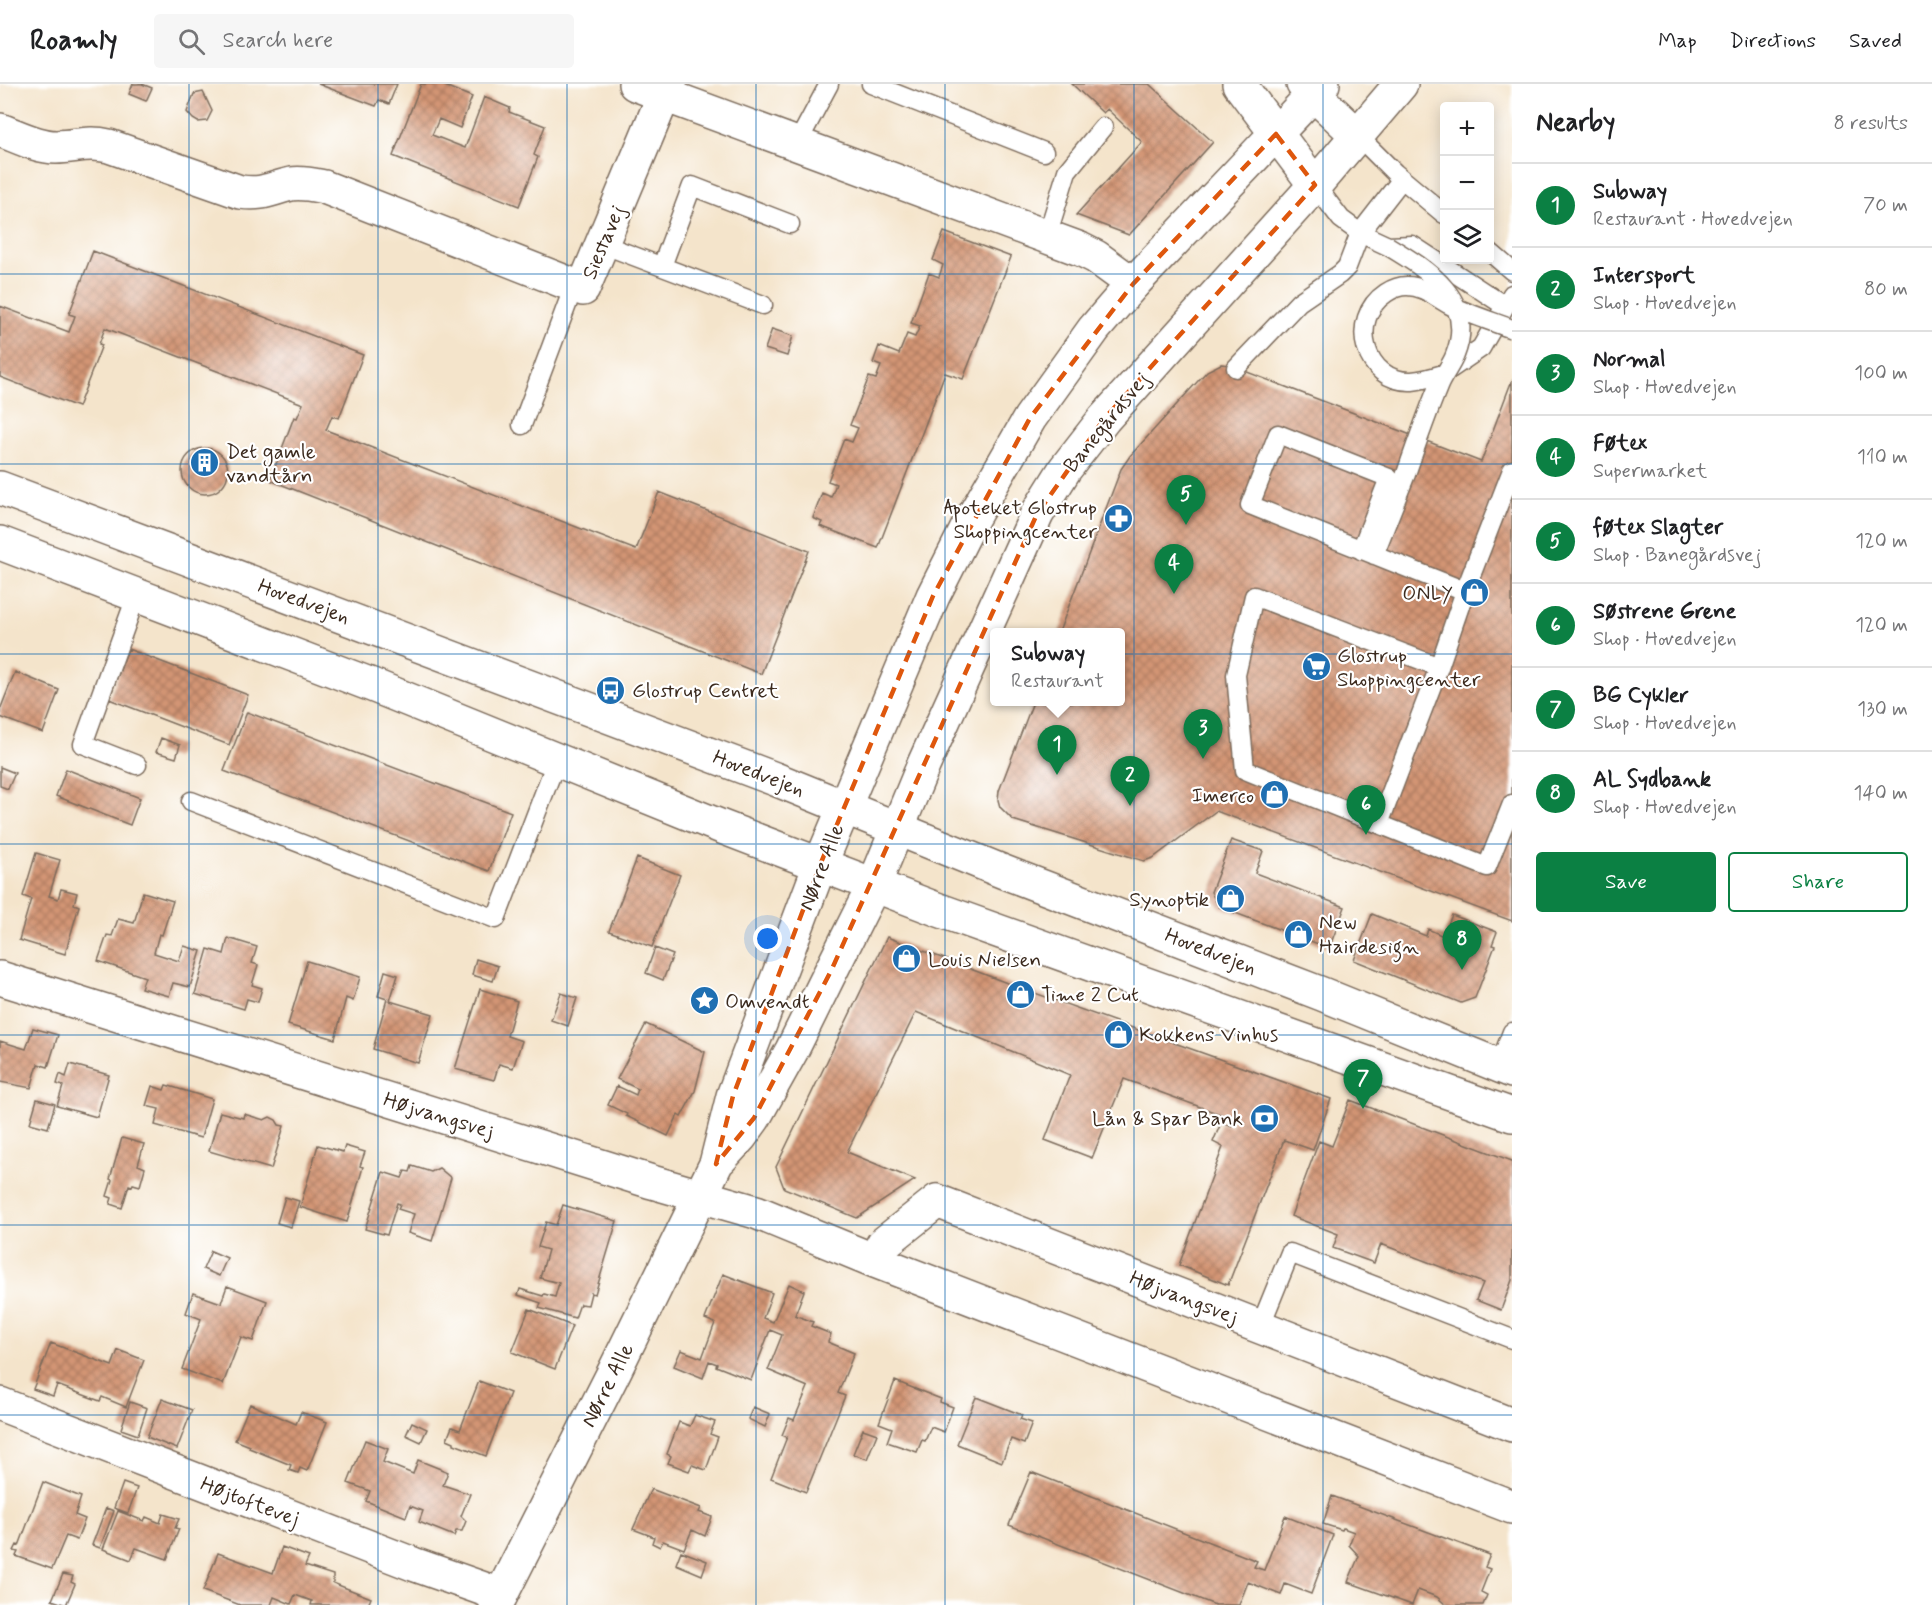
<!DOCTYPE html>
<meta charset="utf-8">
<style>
body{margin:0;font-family:Mynerve,sans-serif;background:#f6f6f6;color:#202124}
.controls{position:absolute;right:18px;top:18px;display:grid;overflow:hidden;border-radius:6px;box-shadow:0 3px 15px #0003}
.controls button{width:54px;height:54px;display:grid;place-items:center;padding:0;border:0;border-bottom:2px solid #e0e0e0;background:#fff;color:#202124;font:30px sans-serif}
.you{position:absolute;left:768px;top:855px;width:21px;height:21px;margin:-15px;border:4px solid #fff;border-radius:50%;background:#1a73e8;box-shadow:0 0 0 9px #1a73e833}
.badge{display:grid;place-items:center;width:39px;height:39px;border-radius:50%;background:#0b8043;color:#fff;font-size:20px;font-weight:700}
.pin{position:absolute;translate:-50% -50px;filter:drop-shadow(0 2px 3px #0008)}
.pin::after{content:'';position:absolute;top:32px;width:21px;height:18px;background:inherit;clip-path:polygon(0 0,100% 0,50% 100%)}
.popup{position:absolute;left:990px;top:544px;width:135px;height:78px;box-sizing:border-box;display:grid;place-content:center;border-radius:6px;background:#fff;filter:drop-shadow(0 2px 4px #0005);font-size:20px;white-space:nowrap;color:#757577}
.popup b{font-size:22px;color:#202124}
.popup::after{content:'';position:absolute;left:50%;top:100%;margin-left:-12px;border:12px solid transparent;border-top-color:#fff}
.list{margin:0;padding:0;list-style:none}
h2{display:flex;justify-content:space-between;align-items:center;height:78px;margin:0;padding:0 24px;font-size:26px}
h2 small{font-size:20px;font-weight:400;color:#757577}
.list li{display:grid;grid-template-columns:39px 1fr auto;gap:18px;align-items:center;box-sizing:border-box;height:84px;padding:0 24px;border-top:2px solid #e0e0e0}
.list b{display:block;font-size:22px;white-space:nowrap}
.list p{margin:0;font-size:20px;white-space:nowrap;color:#757577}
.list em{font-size:20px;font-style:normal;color:#757577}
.actions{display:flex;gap:12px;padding:18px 24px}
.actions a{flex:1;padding:14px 0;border:2px solid #0b8043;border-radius:6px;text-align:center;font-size:21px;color:#0b8043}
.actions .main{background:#0b8043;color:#fff}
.icon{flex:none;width:33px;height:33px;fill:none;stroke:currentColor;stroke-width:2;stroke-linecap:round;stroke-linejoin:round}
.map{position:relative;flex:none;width:1512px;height:1521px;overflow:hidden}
header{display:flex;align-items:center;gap:36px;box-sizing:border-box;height:84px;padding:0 30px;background:#fff;border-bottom:2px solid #e0e0e0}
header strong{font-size:28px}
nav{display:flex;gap:33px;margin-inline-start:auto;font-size:21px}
.search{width:420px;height:54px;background:#f6f6f6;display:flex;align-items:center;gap:15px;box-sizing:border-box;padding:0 21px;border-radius:6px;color:#757577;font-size:22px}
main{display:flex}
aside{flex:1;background:#fff}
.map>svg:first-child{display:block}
.building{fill:url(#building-cross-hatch)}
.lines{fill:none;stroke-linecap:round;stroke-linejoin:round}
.lane-casing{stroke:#7c6b5b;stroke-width:21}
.street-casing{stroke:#7c6b5b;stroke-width:36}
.secondary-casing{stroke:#7c6b5b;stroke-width:36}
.lane{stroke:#fff;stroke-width:18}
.street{stroke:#fff;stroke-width:33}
.secondary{stroke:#fff;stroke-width:33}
.lane-bridge-casing{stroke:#7c6b5b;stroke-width:21;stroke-linecap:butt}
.lane-bridge{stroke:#fff;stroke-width:18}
.marked{fill:none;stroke:#df570d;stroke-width:4.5;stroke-dasharray:12 8;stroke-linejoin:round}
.grid{fill:none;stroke:#1f6fb2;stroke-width:1.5;stroke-opacity:0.55}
.labels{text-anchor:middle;stroke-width:4.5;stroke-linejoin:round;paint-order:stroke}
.street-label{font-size:21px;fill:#3b2a1e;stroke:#fff}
.poi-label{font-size:21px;fill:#3b2a1e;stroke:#fff;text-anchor:start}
</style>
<header>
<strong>Roamly</strong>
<div class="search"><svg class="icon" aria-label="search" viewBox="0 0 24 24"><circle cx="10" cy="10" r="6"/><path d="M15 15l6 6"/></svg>Search here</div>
<nav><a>Map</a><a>Directions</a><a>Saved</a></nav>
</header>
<main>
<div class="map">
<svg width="1512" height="1521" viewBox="0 0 1512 1521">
<defs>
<pattern id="building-cross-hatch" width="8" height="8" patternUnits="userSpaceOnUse" patternTransform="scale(1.5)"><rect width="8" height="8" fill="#d39575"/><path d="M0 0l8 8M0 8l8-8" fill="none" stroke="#ac7a5f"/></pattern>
</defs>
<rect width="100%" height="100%" fill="#fff"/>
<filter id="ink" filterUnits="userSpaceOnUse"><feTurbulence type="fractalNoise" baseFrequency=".0167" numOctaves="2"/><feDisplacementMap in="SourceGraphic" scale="12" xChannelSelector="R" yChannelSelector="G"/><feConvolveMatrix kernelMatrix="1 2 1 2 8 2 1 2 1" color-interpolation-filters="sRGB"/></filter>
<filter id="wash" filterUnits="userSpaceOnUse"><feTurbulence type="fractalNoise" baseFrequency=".008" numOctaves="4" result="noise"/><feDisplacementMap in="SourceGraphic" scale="24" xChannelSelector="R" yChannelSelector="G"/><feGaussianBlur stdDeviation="1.35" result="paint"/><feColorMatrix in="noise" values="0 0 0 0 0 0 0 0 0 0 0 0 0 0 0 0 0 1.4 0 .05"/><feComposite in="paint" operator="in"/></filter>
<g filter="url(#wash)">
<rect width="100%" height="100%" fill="#f4e4cb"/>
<g id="blocks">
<path class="building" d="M133 0H142L152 4 146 17 129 10Z
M318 0H397L389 20 379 16 376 22Z
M421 0H440L472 13 460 44 439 35 432 51 465 64 484 13 510 24 509 28 545 42 534 71 538 73 519 122 393 72Z
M1072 0H1149L1213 58 1129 151 1076 131 1142 58 1107 25 1103 29Z
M203 8 212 27 207 37 198 38 193 35 187 28 194 10Z
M944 148 1011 173 963 295 945 289 878 464 820 442 822 438 813 434 822 409 831 413 836 400 828 397 844 355 852 358 858 344 850 341 869 293 876 295 881 282 873 279 879 262 899 270 907 250 915 253 920 242 911 239 929 189 939 193 943 181 933 176Z
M93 167 363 271 339 334 332 332 326 346 636 466 659 408 809 467 761 590 270 396 294 333 297 334 303 320 105 244 99 260 102 261 78 323 0 293V222L69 248 75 232 69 230Z
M772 245 793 252 787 272 765 265Z
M1221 280 1229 281 1481 378 1512 296V837L1216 727 1153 774 1144 777 1013 736 1000 723 998 716 999 707 1033 618H1120V548H1059L1121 385 1130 372 1207 287Z
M182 387a23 23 0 1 1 46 0a23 23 0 1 1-46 0Z
M128 565 248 611 229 661 109 615Z
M15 588 59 606 43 649 0 633V626Z
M247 628 511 728 489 787 224 687Z
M161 654 180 661 176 674 156 668Z
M0 683 15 689 8 705 0 702Z
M66 685 140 714 130 741 56 712Z
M1231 756 1263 767 1255 789 1345 823 1329 864 1219 823 1211 808Z
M36 769 60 776 49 812 58 815 61 805 77 809 74 820 79 822 65 870 19 856 31 815 23 812Z
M637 774 680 791 652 863 609 847Z
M143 808 173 817 162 851 159 850 154 869 179 877 184 862 201 867 190 903 173 899 169 912 141 904 145 893 98 877 107 851 112 852 118 835 134 839Z
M1372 830 1426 852 1428 845 1443 852 1452 831 1497 848 1492 861 1495 862 1475 914 1461 919 1354 876Z
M887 853 1007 899 1331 1015 1313 1066 1284 1056 1228 1201 1179 1181 1223 1063 1213 1058 1221 1039 1231 1042 1233 1035 1124 995 1092 1074 1045 1056 1070 991 916 928 847 1068 915 1096 857 1134 784 1104 776 1083Z
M228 854 257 863 252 879 258 881 252 901 262 904 258 918 247 915 244 925 195 910 208 865 224 870Z
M655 864 673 871 663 896 646 889Z
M476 875 498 882 493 897 472 891Z
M307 877 360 893 353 917 346 914 335 955 288 941Z
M385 887 398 891 390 917 433 930 418 979 373 965 387 915 378 912Z
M480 905 517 917 507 952 522 957 513 984 499 980 494 996 455 985Z
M561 909 577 914 568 942 551 936Z
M646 940 705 968 695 1007 681 1033 678 1031 668 1052 626 1032 627 1030 608 1021 617 1002 636 1011 638 1005 617 995Z
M33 944 58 951 48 983 38 980 31 1004 0 998V957L26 965Z
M70 980 109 991 97 1033 57 1022 63 1002 57 1000 60 990 66 993Z
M166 1001 212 1015 201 1054 155 1041 159 1025 146 1022 152 1002 164 1006Z
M37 1015 55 1020 48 1044 30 1039Z
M1350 1016 1512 1077V1196L1501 1226 1476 1216 1483 1199 1381 1160 1374 1179 1333 1164 1338 1150 1291 1132 1319 1057 1332 1062Z
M220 1028 243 1034 244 1030 264 1036 270 1033 276 1036 279 1041 284 1042 271 1085 209 1067Z
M122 1054 144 1060 138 1081 145 1084 140 1102 133 1100 132 1102 129 1101 122 1124 110 1120 112 1114 107 1112 112 1096 110 1095Z
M318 1061 343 1068 345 1062 365 1068 360 1082 363 1083 347 1138 300 1123Z
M412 1082 431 1088 439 1084 451 1094 432 1157 408 1149 414 1130 398 1125 400 1120 397 1119 387 1151 365 1145 383 1088 402 1094 405 1087 410 1088Z
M285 1113 299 1117 291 1143 277 1139Z
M563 1121 617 1137 595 1210 591 1209 588 1221 580 1220 575 1234 539 1224 541 1219 518 1211 520 1205 543 1212 544 1210 555 1213 559 1199 540 1194 548 1166 538 1163 546 1138 556 1141Z
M211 1167 227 1174 219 1192 203 1185Z
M723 1190 772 1209 763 1234 773 1238 789 1200 804 1207 795 1231 813 1238 811 1242 831 1250 828 1258 854 1269 838 1309 845 1312 806 1408 771 1394 787 1353 782 1351 789 1334 794 1336 808 1303 768 1286 782 1251 770 1246 751 1296 716 1282 717 1280 709 1277 703 1294 674 1282 681 1266 702 1274 715 1239 705 1235Z
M227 1202 267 1217 253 1257 241 1253 223 1300 182 1285 201 1235 186 1229 193 1209 221 1219Z
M529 1225 572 1242 555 1285 512 1268Z
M51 1259 112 1282 118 1266 144 1276 126 1323 102 1313 100 1317 57 1301 53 1312 33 1305Z
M479 1297 510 1309 486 1372 454 1360V1358L447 1355 452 1343 460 1346Z
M895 1297 941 1315 940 1318 953 1323 944 1348 931 1343 925 1357 922 1356 917 1368 887 1358 892 1344 879 1339Z
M976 1313 1022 1331 1020 1335 1032 1339 1024 1360 1011 1355 1002 1378 957 1360Z
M162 1315 192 1326 177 1365 147 1353Z
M130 1318 147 1324 138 1351 121 1345Z
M250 1320 296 1340 301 1328 327 1338 307 1387 300 1384 298 1389 289 1386 291 1381 249 1364 250 1362 235 1356Z
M753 1323 770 1330 765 1343 748 1335Z
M695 1331 715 1338 710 1350 718 1353 706 1386 692 1381 689 1387 668 1379 671 1372 667 1370 679 1338 690 1342Z
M412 1338 427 1345 421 1358 406 1351Z
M863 1345 877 1350 867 1375 853 1370Z
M365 1356 388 1365 383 1378 413 1390 418 1376 448 1388 443 1401 470 1410 461 1432 466 1437 462 1447H456L454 1452 419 1438 423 1427 410 1422 406 1433 366 1417 370 1407 348 1399Z
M1031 1388 1257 1477 1254 1483 1264 1486 1285 1432 1333 1451 1311 1510 1285 1500 1281 1511 1248 1498 1239 1521H1215L1009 1441Z
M43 1398 81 1413 75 1431 85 1435 77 1456 66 1452 52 1485 16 1472 18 1468 14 1467 17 1461 19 1462Z
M123 1399 137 1404 128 1429 114 1424Z
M651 1405 701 1424 699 1428 712 1433 705 1452 692 1446 684 1465 663 1457 660 1463 652 1459 654 1453 633 1445Z
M1332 1412 1490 1471 1485 1483 1490 1485 1481 1508 1487 1511 1483 1521H1446L1437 1513 1418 1506 1412 1521 1348 1498 1359 1472 1349 1461 1354 1448 1343 1444 1342 1446 1323 1440Z
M106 1424 114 1427 100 1464 92 1461Z
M118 1427 144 1437 146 1433 160 1439 163 1430 179 1435 175 1444 179 1445 167 1475 136 1464 131 1476 103 1465Z
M282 1463 309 1473 305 1482 333 1491V1499L371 1514 368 1521H311L312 1517 295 1511 291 1520 274 1513 271 1521H240L203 1507 218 1469 273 1489Z
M681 1467 707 1477 702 1491 676 1480Z
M63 1490 73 1492 71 1498 75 1500 66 1521 52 1516Z"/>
</g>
</g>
<g filter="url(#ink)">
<use href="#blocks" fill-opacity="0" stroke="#7c6b5b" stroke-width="1.5"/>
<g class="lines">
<defs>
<path id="lane" d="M871 0 1044 68
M1357 51 1395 89 1444 130
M797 60 829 0
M1315 101 1341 135 1360 149 1388 162 1412 161 1505 222
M1047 152 1067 87 1103 43
M602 160 763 221
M1490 168 1512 187
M662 182 692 102 790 140
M1236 284 1299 218 1340 190 1347 183 1360 149 1402 95
M1443 290 1481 264 1512 210
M522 341 574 202
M1512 386 1465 507 1439 583 1379 740 1487 783 1512 720
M1361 466 1389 394 1278 350 1250 421 1465 507
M1374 471 1406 390
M137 681 83 660 137 510
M191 717 496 835 556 678
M1379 740 1245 686 1236 591 1254 512 1439 583
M1499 982 1512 948
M1260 1243 1290 1169 1512 1255"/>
<path id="street" d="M635 0 1080 165 1096 173 1133 200
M0 46C17 52 37 63 56 63 76 63 87 57 109 62L240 108C265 111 269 105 291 100 303 98 314 101 324 103L583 205 664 11 670 0
M0 894 652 1098 756 1128 875 1177 1512 1423
M875 1177 883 1160 937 1117 1512 1341
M0 1320 413 1480 501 1511"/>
<path id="secondary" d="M1239 0 1315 101
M1303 0 1357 51
M0 404 775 695 1004 788 1322 910 1512 987
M0 459 372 601 722 743 939 826 1512 1031
M720 1075 741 1052 754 1034 792 966 831 887 874 801 924 680 1037 430 1065 385 1104 335 1315 101 1401 0
M496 1521 615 1286 716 1080 733 1012 820 781 933 512 973 433 1030 334 1094 245 1133 200 1323 0"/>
</defs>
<use href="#lane" class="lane-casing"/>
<use href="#street" class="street-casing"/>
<use href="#secondary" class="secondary-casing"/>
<use href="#lane" class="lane"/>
<use href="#street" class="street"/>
<use href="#secondary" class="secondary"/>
<defs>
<path id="lane-bridge" d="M1388 162C1428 186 1477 216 1455 271 1451 282 1442 292 1438 303 1426 332 1416 361 1406 390
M1443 290C1433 293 1422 296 1412 297 1364 299 1347 235 1386 209 1392 205 1399 202 1407 202 1424 202 1435 213 1448 220 1468 230 1491 237 1512 245"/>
</defs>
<use href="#lane-bridge" class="lane-bridge-casing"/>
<use href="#lane-bridge" class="lane-bridge"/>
</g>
</g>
<path class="marked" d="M1276 50 1315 101 1104 335 1037 430 831 887 754 1034 716 1080 733 1012 820 781 933 512 1030 334 1133 200Z"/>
<path class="grid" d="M189 0V1521M378 0V1521M567 0V1521M756 0V1521M945 0V1521M1134 0V1521M1323 0V1521M0 190H1512M0 380H1512M0 570H1512M0 760H1512M0 951H1512M0 1141H1512M0 1331H1512"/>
<defs>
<symbol id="building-disc" viewBox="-11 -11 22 22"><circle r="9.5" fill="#1f6fb2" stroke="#fff"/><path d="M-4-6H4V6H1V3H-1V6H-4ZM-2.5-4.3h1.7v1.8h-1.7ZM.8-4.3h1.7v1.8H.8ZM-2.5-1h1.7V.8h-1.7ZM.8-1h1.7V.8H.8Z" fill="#fff"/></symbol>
<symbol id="pharmacy-disc" viewBox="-11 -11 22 22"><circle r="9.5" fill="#1f6fb2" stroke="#fff"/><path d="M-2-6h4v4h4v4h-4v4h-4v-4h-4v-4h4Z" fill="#fff"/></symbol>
<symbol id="shop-disc" viewBox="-11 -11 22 22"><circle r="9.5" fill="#1f6fb2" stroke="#fff"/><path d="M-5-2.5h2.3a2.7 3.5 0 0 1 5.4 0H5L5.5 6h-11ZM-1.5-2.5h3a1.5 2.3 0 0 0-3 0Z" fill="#fff"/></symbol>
<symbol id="supermarket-disc" viewBox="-11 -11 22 22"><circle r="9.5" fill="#1f6fb2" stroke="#fff"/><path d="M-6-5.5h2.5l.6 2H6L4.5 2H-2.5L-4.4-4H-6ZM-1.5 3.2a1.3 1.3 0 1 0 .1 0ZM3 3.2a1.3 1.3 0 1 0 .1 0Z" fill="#fff"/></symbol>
<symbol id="bus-disc" viewBox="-11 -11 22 22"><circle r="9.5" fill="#1f6fb2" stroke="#fff"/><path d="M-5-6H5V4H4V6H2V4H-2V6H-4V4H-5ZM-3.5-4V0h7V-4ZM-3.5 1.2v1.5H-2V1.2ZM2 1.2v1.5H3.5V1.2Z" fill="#fff"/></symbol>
<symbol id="sight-disc" viewBox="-11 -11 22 22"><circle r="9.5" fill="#1f6fb2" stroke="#fff"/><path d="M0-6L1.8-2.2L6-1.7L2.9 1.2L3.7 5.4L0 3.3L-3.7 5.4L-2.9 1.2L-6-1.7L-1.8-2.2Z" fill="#fff"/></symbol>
<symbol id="bank-disc" viewBox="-11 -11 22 22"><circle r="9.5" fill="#1f6fb2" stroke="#fff"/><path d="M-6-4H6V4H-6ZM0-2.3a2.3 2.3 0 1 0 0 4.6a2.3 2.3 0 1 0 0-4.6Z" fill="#fff"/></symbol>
</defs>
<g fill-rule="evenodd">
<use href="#building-disc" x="188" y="362" width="33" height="33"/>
<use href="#pharmacy-disc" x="1102" y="418" width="33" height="33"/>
<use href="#shop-disc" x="1458" y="492" width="33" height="33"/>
<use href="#supermarket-disc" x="1300" y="566" width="33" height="33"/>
<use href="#bus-disc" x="594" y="590" width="33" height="33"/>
<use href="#shop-disc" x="1258" y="694" width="33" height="33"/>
<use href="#shop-disc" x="1214" y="798" width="33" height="33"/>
<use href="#shop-disc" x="1282" y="834" width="33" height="33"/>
<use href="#shop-disc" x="890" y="858" width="33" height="33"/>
<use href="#shop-disc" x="1004" y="894" width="33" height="33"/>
<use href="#sight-disc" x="688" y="900" width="33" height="33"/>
<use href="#shop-disc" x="1102" y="934" width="33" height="33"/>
<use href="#bank-disc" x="1248" y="1018" width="33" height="33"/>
</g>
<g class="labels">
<g class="street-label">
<text transform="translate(603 158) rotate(-67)" y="7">Siestavej</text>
<text transform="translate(1106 338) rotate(-51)" y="7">Banegårdsvej</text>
<text transform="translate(304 517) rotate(20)" y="7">Hovedvejen</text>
<text transform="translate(759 689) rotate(21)" y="7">Hovedvejen</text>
<text transform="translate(821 783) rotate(-69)" y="7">Nørre Alle</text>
<text transform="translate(1211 867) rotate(21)" y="7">Hovedvejen</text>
<text transform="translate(439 1031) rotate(17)" y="7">Højvangsvej</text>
<text transform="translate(1184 1213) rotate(21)" y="7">Højvangsvej</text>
<text transform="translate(607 1301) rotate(-63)" y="7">Nørre Alle</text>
<text transform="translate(250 1417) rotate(21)" y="7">Højtoftevej</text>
</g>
<g class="poi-label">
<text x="226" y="374">Det gamle<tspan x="226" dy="24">vandtårn</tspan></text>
<text x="1097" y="430" text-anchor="end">Apoteket Glostrup<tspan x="1097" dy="24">Shoppingcenter</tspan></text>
<text x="1453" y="516" text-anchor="end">ONLY</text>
<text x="1337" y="578">Glostrup<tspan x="1337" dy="24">Shoppingcenter</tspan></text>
<text x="632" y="613">Glostrup Centret</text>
<text x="1254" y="718" text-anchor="end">Imerco</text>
<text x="1209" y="822" text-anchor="end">Synoptik</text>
<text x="1319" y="845">New<tspan x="1319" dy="24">Hairdesign</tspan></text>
<text x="928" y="882">Louis Nielsen</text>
<text x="1041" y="917">Time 2 Cut</text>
<text x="725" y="924">Omvendt</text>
<text x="1139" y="957">Kokkens Vinhus</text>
<text x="1243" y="1041" text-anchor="end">Lån &amp; Spar Bank</text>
</g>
</g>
</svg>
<div class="controls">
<button>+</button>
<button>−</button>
<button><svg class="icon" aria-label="layers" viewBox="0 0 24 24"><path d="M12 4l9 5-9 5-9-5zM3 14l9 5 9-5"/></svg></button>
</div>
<div class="you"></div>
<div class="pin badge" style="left:1057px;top:691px">1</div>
<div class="popup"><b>Subway</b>Restaurant</div>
<div class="pin badge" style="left:1130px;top:722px">2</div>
<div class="pin badge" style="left:1203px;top:675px">3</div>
<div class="pin badge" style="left:1174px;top:510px">4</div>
<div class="pin badge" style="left:1186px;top:441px">5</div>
<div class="pin badge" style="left:1366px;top:751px">6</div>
<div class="pin badge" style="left:1363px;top:1025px">7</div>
<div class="pin badge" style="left:1462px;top:886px">8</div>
</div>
<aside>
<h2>Nearby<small>8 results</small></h2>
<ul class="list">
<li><span class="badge">1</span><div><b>Subway</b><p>Restaurant · Hovedvejen</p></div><em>70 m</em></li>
<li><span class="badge">2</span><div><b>Intersport</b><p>Shop · Hovedvejen</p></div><em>80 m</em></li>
<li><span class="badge">3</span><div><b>Normal</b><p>Shop · Hovedvejen</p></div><em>100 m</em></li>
<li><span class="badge">4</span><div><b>Føtex</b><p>Supermarket</p></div><em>110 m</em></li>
<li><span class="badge">5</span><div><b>føtex Slagter</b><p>Shop · Banegårdsvej</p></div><em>120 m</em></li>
<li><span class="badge">6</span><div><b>Søstrene Grene</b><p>Shop · Hovedvejen</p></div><em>120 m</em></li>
<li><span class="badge">7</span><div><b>BG Cykler</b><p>Shop · Hovedvejen</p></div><em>130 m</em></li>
<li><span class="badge">8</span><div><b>AL Sydbank</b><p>Shop · Hovedvejen</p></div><em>140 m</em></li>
</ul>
<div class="actions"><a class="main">Save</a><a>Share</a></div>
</aside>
</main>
